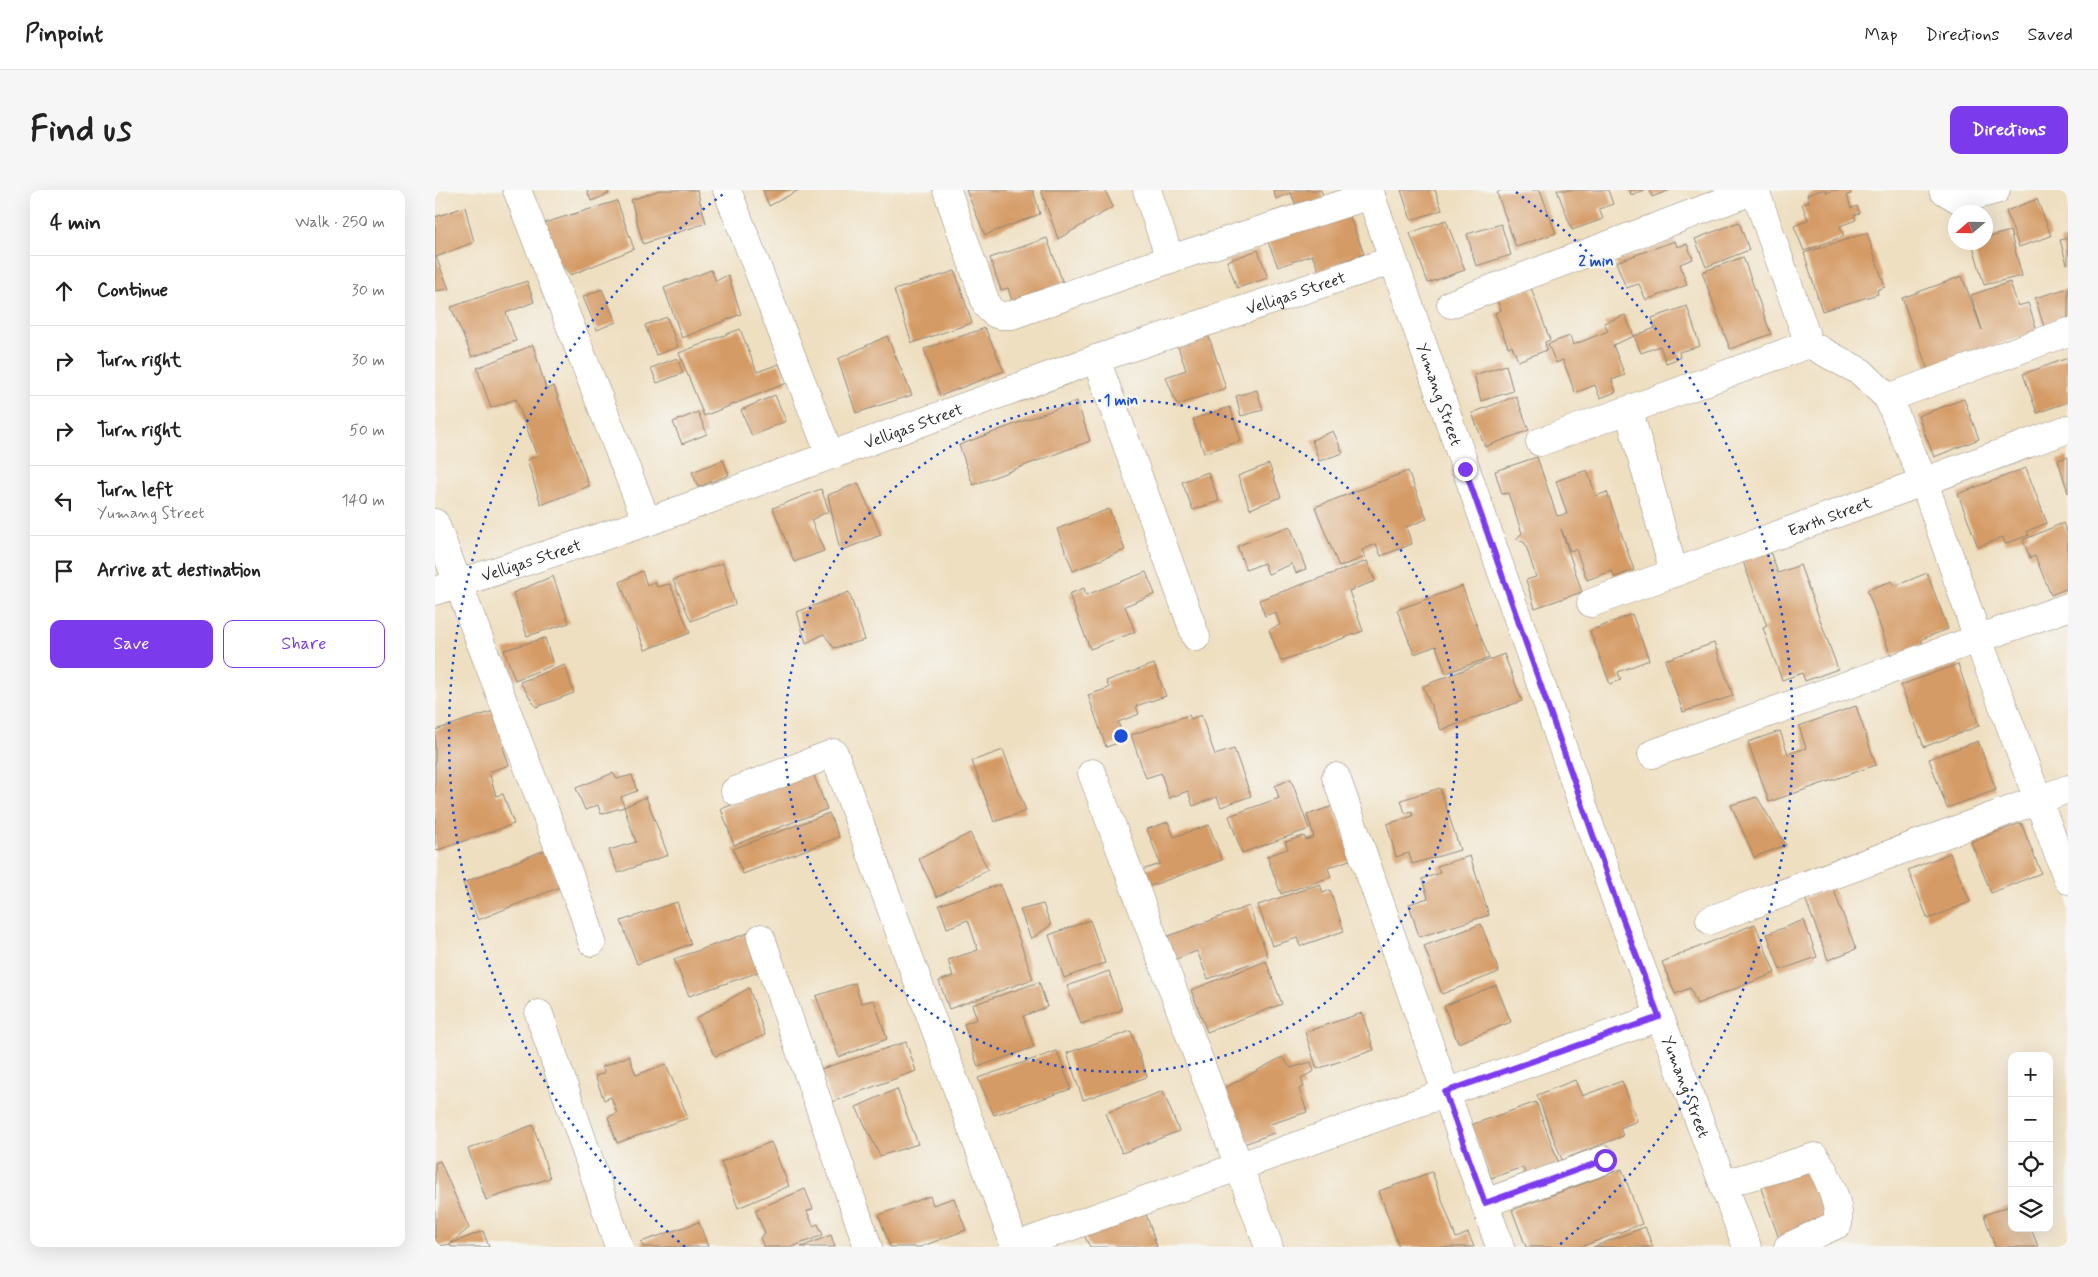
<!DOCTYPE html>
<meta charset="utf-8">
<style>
body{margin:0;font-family:Mynerve,sans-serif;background:#f6f6f6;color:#222}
.controls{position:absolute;right:15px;bottom:15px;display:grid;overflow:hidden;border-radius:10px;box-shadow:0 5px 20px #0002}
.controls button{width:45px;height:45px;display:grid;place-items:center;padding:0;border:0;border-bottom:1px solid #e0e0e0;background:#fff;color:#222;font:25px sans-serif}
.compass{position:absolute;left:1513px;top:15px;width:45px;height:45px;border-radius:50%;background:#fff;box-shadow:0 5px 20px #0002;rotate:250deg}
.stop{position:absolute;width:15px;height:15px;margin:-11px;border:4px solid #7c3aed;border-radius:50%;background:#fff}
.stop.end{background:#7c3aed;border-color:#fff;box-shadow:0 1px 5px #0008}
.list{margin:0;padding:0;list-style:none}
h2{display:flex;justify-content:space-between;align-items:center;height:65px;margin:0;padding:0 20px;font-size:21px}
h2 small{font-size:16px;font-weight:400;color:#767676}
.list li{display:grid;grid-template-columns:32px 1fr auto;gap:15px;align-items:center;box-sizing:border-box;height:70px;padding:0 20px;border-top:1px solid #e0e0e0}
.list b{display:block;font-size:19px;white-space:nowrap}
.list p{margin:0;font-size:16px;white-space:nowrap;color:#767676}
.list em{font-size:16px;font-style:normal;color:#767676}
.actions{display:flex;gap:10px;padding:15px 20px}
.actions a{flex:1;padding:11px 0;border:1px solid #7c3aed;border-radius:10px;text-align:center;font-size:18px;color:#7c3aed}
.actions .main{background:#7c3aed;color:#fff}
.icon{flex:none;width:28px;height:28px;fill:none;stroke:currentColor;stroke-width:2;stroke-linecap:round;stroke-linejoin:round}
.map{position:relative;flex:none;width:1633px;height:1057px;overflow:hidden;border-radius:10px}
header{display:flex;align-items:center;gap:30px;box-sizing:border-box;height:70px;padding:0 25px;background:#fff;border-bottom:1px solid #e0e0e0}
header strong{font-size:24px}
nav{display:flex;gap:28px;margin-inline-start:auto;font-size:18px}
.intro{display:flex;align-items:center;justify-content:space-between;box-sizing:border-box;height:120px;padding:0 30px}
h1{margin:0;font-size:35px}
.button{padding:12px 22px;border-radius:10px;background:#7c3aed;color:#fff;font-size:18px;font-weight:700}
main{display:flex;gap:30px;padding:0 30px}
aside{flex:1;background:#fff;border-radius:10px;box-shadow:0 5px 20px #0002}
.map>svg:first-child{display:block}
.building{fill:#d59b66}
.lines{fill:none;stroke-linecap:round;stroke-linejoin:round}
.minor-casing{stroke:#8d8576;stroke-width:29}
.major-casing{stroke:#8d8576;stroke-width:29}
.minor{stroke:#fff;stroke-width:28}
.major{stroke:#fff;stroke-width:28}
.route{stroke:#7c3aed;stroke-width:6}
.ring{fill:none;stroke:#1d4ed8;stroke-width:2.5;stroke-dasharray:2.5 5}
.labels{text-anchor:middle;stroke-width:5;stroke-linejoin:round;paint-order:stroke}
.street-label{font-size:16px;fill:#2b2b2b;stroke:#f6f6f2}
.centre{fill:#1d4ed8;stroke:#f6f6f2;stroke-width:2.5}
.ring-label{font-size:15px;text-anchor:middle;font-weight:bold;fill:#1d4ed8;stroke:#f6f6f2;stroke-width:5;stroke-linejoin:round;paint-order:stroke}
</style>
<header>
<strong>Pinpoint</strong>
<nav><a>Map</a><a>Directions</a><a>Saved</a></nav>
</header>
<div class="intro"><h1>Find us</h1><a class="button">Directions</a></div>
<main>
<aside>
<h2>4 min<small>Walk · 250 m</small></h2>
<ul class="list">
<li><svg class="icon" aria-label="ahead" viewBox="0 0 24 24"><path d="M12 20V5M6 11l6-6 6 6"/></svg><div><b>Continue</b></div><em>30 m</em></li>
<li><svg class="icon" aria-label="right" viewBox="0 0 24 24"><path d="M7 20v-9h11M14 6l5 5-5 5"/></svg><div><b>Turn right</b></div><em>30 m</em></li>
<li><svg class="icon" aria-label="right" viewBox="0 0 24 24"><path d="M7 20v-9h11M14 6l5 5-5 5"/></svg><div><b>Turn right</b></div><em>50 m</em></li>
<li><svg class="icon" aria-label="left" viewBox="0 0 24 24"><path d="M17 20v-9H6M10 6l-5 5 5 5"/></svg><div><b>Turn left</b><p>Yumang Street</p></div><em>140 m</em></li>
<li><svg class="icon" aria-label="arrive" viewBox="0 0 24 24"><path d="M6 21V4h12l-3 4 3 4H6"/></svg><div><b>Arrive at destination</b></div></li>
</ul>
<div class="actions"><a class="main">Save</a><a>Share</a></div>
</aside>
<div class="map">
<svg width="1633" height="1057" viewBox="0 0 1633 1057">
<rect width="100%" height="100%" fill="#f6f6f2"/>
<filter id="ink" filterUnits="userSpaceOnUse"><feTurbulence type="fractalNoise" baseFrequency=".02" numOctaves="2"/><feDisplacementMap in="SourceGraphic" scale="10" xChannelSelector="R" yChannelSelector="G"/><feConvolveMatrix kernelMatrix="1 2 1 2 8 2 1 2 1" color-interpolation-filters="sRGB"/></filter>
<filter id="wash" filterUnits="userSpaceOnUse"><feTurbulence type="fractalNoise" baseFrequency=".0096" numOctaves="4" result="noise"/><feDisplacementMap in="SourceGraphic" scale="20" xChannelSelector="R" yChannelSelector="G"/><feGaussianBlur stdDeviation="1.12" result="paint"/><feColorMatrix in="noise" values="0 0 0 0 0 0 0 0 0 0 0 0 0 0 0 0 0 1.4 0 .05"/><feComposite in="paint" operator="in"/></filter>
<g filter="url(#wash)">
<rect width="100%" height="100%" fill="#efdfc1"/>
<g id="blocks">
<path class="building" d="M152 0H172L174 4 156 11Z
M225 0H262L271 33 208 54 196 10Z
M328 0H364L334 16Z
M531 0H598L605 24 550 45Z
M606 0H670L678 17 623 49Z
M838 0H886L889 8 862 18 856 3 841 9Z
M966 0H1000L1007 20 976 30Z
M1066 0H1105L1121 43 1081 57 1062 3Z
M1122 0H1173L1178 14 1164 19 1168 29 1137 40Z
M1195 0H1210L1196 5Z
M1215 0H1235L1217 7Z
M1386 0H1391L1392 3 1398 0H1415L1416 4 1412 5 1416 18 1422 16 1425 23 1419 25 1421 30 1405 36 1409 46 1369 61 1359 36 1373 30 1367 14 1374 12 1372 5Z
M1602 9 1616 46 1584 57 1571 21Z
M182 11 199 59 136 85 121 69 109 33Z
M30 17 39 52 1 67 14 99 0 101V27Z
M913 22 929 64 884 81 877 65 843 77 833 52Z
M1011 30 1030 80 993 93 975 43Z
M1304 32 1314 60 1271 77 1260 49Z
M1066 34 1076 65 1041 76 1032 44Z
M1575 41 1587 86 1549 95 1537 52H1550V48Z
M1432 43 1450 97 1442 100 1443 104 1387 121 1369 63Z
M612 48 628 93 577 111 573 98 566 100 555 68Z
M1633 48V74H1632L1625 50Z
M1240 51 1242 57 1252 54 1258 69 1245 74 1252 95 1211 110 1204 94 1191 98 1181 72Z
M823 60 833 88 802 98 792 71Z
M1308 67 1336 144 1295 159 1267 82Z
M276 80 281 91 293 85 306 124 247 148 229 98Z
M520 81 537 133 477 153 459 100Z
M1527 86 1547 140 1536 105 1575 92 1583 116 1593 113 1602 141 1493 180 1467 108Z
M92 91 99 112 71 123 81 151 37 167 16 117Z
M1096 98 1115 150 1110 152 1112 160 1083 171 1077 156 1073 157 1060 123 1066 120 1062 110Z
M1633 98V133L1610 140 1600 108Z
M167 99 181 132 162 140 148 107Z
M1252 116 1265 156 1244 162 1245 168 1231 173 1225 156 1206 163 1199 146 1220 138 1217 128Z
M1190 125 1199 146 1178 155 1190 185 1177 190 1181 202 1165 208 1160 195 1140 203 1128 170 1121 173 1113 154 1135 146 1138 155 1173 141 1169 133Z
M232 127 243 157 221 165 210 135Z
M550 138 569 181 505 206 489 159Z
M305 139 322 182 344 174 352 193 269 226 244 163Z
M773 144 791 198 742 215 731 187 751 180 742 154Z
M452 146 477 205 421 223 403 169Z
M98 155 111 199 119 196 154 296 106 315 92 270 102 266 81 209 56 218 42 178Z
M242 168 248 183 222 193 216 178Z
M1633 168V212L1602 223 1588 184Z
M1071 175 1078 201 1046 211 1039 185Z
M822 200 828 220 806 226 801 206Z
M340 205 351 231 317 246 306 220Z
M1081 206 1094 240 1050 257 1037 223Z
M1529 209 1544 249 1499 267 1483 226Z
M642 211 655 251 538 295 524 255Z
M795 217 806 251 769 263 758 229Z
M263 222 272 244 247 254 238 232Z
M898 241 908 263 884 271 877 250Z
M1102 267 1122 326 1132 324 1121 291 1152 280 1161 306 1172 302 1199 380 1179 387 1177 381 1152 390 1141 359 1135 361 1126 339 1147 402 1100 418 1091 390 1101 387 1090 353 1081 349 1087 343 1073 303 1067 304 1060 281Z
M1633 267V303L1623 270Z
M288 270 294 285 263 297 257 282Z
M834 274 846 307 815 319 803 286Z
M1591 278 1612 333 1592 341 1594 345 1570 354 1568 347 1543 357 1523 304Z
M973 281 992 329 971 337 977 354 946 366 941 354 927 360 930 367 904 377 880 317Z
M773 282 784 311 758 320 747 292Z
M423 293 446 345 405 361 393 305Z
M386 299 394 321 376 330 389 361 359 372 338 318Z
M674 319 690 360 638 381 622 339Z
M1628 333 1633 345V398L1616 405 1600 366 1595 368 1588 350Z
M855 336 871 379 861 383 857 374 833 384 829 373 811 380 802 356Z
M1334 359 1343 383 1365 375 1403 479 1370 491 1367 483 1347 490 1328 438 1332 436 1307 369Z
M932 371 940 391 914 401 928 441 846 471 834 440 845 435 840 422 830 426 824 410Z
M288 373 300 414 256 431 238 390Z
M207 381 212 395 220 392 222 397 235 394 255 443 210 460 185 392Z
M711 382 720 404 690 416 700 442 655 459 634 404 649 398 651 405Z
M1492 383 1513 439 1487 449V454L1456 466 1432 400 1457 391 1460 396Z
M118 386 134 433 92 446 78 403Z
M1027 396 1054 468 1011 483 1001 456 979 464 962 420Z
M414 402 430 450 399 458 389 444 371 453 362 422Z
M1197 424 1214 470 1183 482 1186 490 1175 494 1155 441Z
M110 448 118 475 80 490 69 460Z
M1279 453 1298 506 1248 522 1230 470Z
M1069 464 1087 511 1006 540 988 496Z
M719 474 731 506 701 516 704 524 683 532 690 551 671 557 653 505 674 498 671 491Z
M1523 474 1544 536 1489 557 1466 495Z
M130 475 139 503 101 517 85 492Z
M1421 516 1441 575 1334 612 1313 552 1345 541 1353 564 1371 558 1364 536Z
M65 519 76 554 68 557 74 575 54 582 61 606 68 604 79 634 0 661V540Z
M754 525 756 529 766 525 780 565 799 559 816 606 786 617 782 607 758 616 753 601 734 608 726 583 711 588 696 545Z
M1543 551 1561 600 1512 618 1494 569Z
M568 560 591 621 559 632 537 571Z
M178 583 182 589 197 585 202 601 186 607 189 617 211 607 233 665 183 683 174 660 201 652 189 617 166 624 163 615 150 620 141 598Z
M378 583 392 619 299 655 286 619Z
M856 589 874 639 807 663 794 626 844 608 840 596Z
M1005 598 1025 660 977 674 974 663 961 667 952 634 978 626 977 621 970 623 966 610Z
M1322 607 1351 655 1319 667 1296 615Z
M898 616 917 669 893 678 896 687 846 704 832 666 853 659 850 652 869 646 871 650 879 647 872 625Z
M394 623 404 647 308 684 298 659Z
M733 632 739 647 774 635 787 670 710 698 704 681 725 674 712 639Z
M1586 633 1606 683 1556 703 1536 652Z
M535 643 553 680 502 707 484 669Z
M110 660 125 697 43 730 28 693Z
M1515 663 1535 712 1493 729 1473 680Z
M1035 666 1054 725 984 747 974 714 993 708 987 689 1005 683 1002 676Z
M565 694 598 789 514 819 504 791 518 786 513 770 543 760 533 730 512 738 504 715Z
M885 694 888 703 895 700 909 741 865 756 862 748 837 756 823 715Z
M1398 698 1421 759 1393 770 1370 708Z
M242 712 256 754 202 774 186 731Z
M608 714 616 735 596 749 585 720Z
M814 716 833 767 773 789 762 761 739 770 731 747Z
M655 730 670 773 629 788 614 745Z
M1369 730 1382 767 1345 780 1332 744Z
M1046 734 1064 782 1007 804 989 756Z
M1320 734 1340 783 1262 814 1255 798 1240 804 1227 772Z
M313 743 327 781 254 806 239 769Z
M831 771 847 814 772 842 756 800Z
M674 781 687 820 646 834 632 796Z
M604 792 612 817 588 826 599 857 543 877 529 834 542 829 537 815Z
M420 793 426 813 439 810 452 849 404 867 381 806Z
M1061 795 1076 832 1023 853 1009 816Z
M314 798 330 845 280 866 261 828Z
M927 823 939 860 882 879 870 842Z
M696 841 712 887 648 910 632 863Z
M471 852 481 881 397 912 386 879Z
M622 861 636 899 559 925 543 888Z
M194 866 201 885 231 874 253 928 182 953 173 927 182 923 176 907 169 910 160 886 170 883 167 877Z
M847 867 856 878 876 872 879 881 866 888 869 897 864 899 872 922 836 934 839 943 809 954 781 903Z
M1140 890 1147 906 1187 891 1202 931 1185 938 1188 946 1127 970 1102 905Z
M462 899 483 954 445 966 421 917Z
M728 901 744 941 687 963 671 923Z
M1101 912 1124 974 1091 986 1088 977 1056 988 1036 935Z
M98 935 115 988 51 1010 33 959Z
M336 952 354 996 303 1018 286 972Z
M5 971 34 1038 15 1054 0 1057V973Z
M1380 972 1402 1030 1345 1051 1324 993Z
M1187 979 1207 1034 1145 1057H1091L1077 1020Z
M997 982 1021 1048 1033 1043 1039 1057H964L944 1001Z
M370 999 378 1019 372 1021 378 1036 383 1034 388 1045 357 1057H329L325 1048 330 1043 320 1020Z
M495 1006 498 1015 519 1008 531 1040 485 1057H455L444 1025Z
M1577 1015V1038H1596L1603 1057H1560L1549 1025Z
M710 1021 722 1057H655L648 1043Z
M264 1032 273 1057H208L206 1052Z
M1210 1037 1218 1057H1158Z
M48 1041 54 1057H16L15 1054Z
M396 1045 400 1057H366Z"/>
</g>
</g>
<g filter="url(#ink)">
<use href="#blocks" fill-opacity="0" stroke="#8d8576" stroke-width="1"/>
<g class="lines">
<defs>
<g id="minor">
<path d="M82 0 212 332"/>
<path d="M292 0 395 265"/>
<path d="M512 0 552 116C560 126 565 126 577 125L735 69 936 5"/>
<path d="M712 0 735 69"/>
<path d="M1320 0 1374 154 1426 182 1453 208 1489 292 1543 449 1633 690"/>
<path d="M1508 0 1525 10 1561 0"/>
<path d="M1016 114 1320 0"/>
<path d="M661 169 761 447"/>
<path d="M1453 208 1633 142"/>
<path d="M1194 221 1239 383"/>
<path d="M1105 252 1374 154"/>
<path d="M0 333 149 724 157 752"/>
<path id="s1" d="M0 401 212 332 661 169 958 70"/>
<path id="s2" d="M1156 413 1633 239"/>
<path d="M1217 564 1633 417"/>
<path d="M657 583 834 1057"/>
<path d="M901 587 1065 1057"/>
<path d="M300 601 399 563 580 1056"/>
<path d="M1275 730 1633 599"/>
<path d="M326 748 433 1057"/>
<path d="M104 824 184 1057"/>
<path d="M1289 994 1380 967C1391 981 1406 1016 1403 1034L1353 1057"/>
<path d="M1050 1013 1169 970"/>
<path d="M578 1057 1224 827"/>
</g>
<g id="major">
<path id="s3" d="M934 0 1180 708 1312 1057"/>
</g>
</defs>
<use href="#minor" class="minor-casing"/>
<use href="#major" class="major-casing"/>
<use href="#minor" class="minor"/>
<use href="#major" class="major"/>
</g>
</g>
<g class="lines" filter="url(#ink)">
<path class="route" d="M1030 279 1180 708 1224 827 1010 902 1050 1013 1170 970"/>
</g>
<g class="ring">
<circle cx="686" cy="546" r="336"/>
<path d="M250 1057A672 672 0 0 1 291 2M1081 2A672 672 0 0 1 1122 1057"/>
</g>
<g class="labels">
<g class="street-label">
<text dy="6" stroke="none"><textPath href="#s1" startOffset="911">Velligas Street</textPath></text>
<text dy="6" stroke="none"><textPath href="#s3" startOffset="216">Yumang Street</textPath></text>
<text dy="6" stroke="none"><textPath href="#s1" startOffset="506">Velligas Street</textPath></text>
<text dy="6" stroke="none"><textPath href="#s2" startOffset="254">Earth Street</textPath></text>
<text dy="6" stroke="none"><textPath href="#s1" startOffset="101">Velligas Street</textPath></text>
<text dy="6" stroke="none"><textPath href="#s3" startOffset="951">Yumang Street</textPath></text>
</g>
</g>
<circle cx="686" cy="546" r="8" class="centre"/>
<g class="ring-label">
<text x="1161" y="76">2 min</text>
<text x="686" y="215">1 min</text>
</g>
</svg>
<div class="controls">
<button>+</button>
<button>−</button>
<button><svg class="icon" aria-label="locate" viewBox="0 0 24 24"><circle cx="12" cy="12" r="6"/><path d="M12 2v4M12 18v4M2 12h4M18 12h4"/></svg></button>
<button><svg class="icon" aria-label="layers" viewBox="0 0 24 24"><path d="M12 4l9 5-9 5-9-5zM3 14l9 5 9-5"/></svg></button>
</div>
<svg class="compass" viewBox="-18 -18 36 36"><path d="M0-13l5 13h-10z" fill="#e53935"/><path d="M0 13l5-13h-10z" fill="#767676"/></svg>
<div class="stop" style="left:1170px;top:970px"></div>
<div class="stop end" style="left:1030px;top:279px"></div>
</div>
</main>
